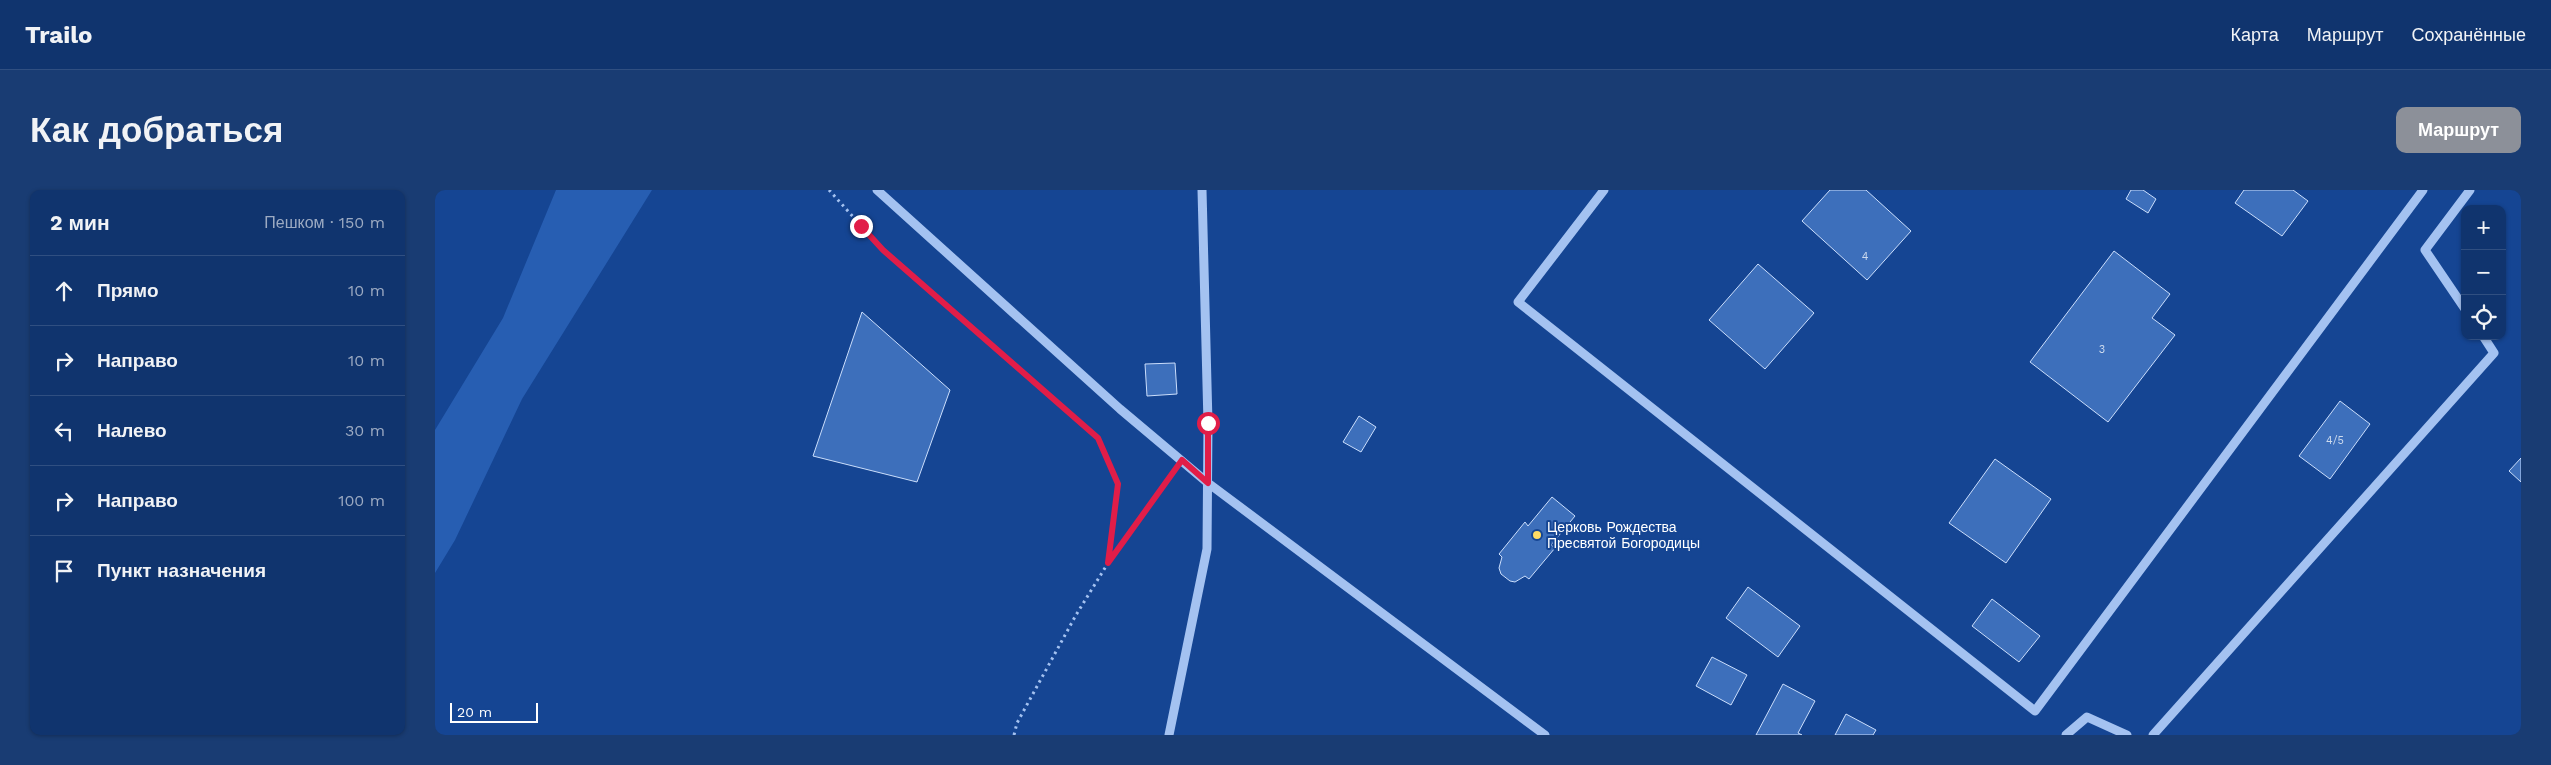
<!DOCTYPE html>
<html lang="ru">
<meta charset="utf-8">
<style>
body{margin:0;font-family:"Work Sans",sans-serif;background:#193c73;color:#f1f3f6}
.controls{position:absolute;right:15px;top:15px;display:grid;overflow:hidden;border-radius:10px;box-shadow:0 1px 4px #0004}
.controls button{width:45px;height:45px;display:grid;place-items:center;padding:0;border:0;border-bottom:1px solid #304f81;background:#10346e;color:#f1f3f6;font:25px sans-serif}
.scale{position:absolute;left:15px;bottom:12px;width:88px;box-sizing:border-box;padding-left:5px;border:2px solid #fff;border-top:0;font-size:14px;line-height:18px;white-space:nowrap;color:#fff;-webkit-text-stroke:4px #154593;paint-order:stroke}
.stop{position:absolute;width:15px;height:15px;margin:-11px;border:4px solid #e11d48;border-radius:50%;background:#fff}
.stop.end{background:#e11d48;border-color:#fff;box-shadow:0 1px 5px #0008}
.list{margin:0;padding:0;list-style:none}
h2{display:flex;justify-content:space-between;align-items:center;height:65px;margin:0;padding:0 20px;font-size:21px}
h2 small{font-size:16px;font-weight:400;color:#9caac2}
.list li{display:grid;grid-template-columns:32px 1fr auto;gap:15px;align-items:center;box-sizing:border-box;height:70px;padding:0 20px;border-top:1px solid #304f81}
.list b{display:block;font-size:19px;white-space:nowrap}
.list em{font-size:16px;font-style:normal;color:#9caac2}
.icon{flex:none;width:28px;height:28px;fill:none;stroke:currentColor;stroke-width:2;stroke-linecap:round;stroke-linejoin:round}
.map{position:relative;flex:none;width:2086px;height:545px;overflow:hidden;border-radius:10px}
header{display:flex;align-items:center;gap:30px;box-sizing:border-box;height:70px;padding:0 25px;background:#10346e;border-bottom:1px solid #304f81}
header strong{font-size:24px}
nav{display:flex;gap:28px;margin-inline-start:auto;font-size:18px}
.intro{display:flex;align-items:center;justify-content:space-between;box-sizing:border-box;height:120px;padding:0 30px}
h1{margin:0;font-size:35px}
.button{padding:12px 22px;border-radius:10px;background:#8c9099;color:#fff;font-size:18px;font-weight:700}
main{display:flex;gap:30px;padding:0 30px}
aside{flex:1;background:#10346e;border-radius:10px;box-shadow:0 1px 4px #0004}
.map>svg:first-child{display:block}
.green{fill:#275eb2}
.building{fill:#3d6fbb;stroke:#cbdefc}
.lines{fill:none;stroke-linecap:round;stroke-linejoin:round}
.path{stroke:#a4c2f1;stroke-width:3;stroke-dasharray:2.5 4;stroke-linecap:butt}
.minor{stroke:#a4c2f1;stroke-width:9}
.route{stroke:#e11d48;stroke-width:6}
.poi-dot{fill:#ffdb64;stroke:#154593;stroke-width:2}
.labels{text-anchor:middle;stroke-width:4;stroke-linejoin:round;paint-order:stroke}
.number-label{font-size:11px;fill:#cedbee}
.poi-label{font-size:14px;fill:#fff;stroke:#154593;text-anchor:start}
</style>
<header>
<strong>Trailo</strong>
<nav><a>Карта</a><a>Маршрут</a><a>Сохранённые</a></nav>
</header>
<div class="intro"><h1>Как добраться</h1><a class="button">Маршрут</a></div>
<main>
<aside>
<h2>2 мин<small>Пешком · 150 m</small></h2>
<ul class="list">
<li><svg class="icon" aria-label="ahead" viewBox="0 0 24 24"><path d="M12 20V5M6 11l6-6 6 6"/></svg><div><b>Прямо</b></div><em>10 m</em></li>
<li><svg class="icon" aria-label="right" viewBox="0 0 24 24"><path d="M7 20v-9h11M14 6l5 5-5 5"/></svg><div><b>Направо</b></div><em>10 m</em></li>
<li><svg class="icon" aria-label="left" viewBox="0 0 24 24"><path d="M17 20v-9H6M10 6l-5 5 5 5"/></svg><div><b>Налево</b></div><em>30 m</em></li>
<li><svg class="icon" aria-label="right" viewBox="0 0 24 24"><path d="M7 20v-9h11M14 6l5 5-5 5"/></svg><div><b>Направо</b></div><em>100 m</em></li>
<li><svg class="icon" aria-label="arrive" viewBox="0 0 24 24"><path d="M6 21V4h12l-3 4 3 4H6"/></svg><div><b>Пункт назначения</b></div></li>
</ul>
</aside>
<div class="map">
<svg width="2086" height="545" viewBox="0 0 2086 545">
<rect width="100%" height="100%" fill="#154593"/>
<path class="green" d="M121 0H217L87 209 20 350 0 383V240L68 128Z"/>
<path class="building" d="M1395 0H1431L1476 41 1432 90 1367 31Z
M1696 0H1708L1721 9 1713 23 1691 9Z
M1809 0H1858L1873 11 1847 46 1800 13Z
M1679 61 1735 104 1717 128 1740 145 1673 232 1595 172Z
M1323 74 1379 123 1330 179 1274 130Z
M427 122 515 200 482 292 378 266Z
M740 173 742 204 712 206 710 174Z
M1905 211 1935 234 1895 289 1864 266Z
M924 226 941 237 926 262 908 252Z
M2086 268V292L2074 281Z
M1560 269 1616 309 1571 373 1514 333Z
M1117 307 1140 326 1116 355 1120 358 1094 389 1090 386 1080 392 1075 391 1066 384 1064 378 1067 367 1064 364 1090 332 1093 336Z
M1313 397 1365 436 1343 467 1291 428Z
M1557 409 1605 446 1584 472 1537 436Z
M1277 467 1312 485 1296 515 1261 496Z
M1348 494 1380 511 1363 543 1367 545H1321Z
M1411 524 1441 540 1438 545H1400Z"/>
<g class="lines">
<path class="path" d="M394 0 448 60 663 248 683 294 673 373
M579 545 582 533 641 425 673 373 736 285"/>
<path class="minor" d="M442 0 685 219 773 293 1110 545
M1169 0 1083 112 1600 521 1988 0
M2030 119 1990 60 2035 0
M734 545 772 359 773 233 767 0
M1631 545 1652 527 1692 545
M1718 545 2059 163 2048 146"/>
</g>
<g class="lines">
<path class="route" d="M426 36 448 60 663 248 683 294 673 373 747 270 773 293V233"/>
</g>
<circle class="poi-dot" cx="1102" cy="345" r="5"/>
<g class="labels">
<g class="number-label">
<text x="1430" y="70">4</text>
<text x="1667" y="163">3</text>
<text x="1900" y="254">4/5</text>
</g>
<g class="poi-label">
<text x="1112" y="342">Церковь Рождества<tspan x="1112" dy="16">Пресвятой Богородицы</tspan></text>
</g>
</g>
</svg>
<div class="controls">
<button>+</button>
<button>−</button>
<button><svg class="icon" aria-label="locate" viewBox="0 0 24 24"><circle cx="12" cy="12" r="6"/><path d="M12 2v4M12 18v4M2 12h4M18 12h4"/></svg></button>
</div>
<div class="scale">20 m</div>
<div class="stop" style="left:773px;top:233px"></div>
<div class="stop end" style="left:426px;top:36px"></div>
</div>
</main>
